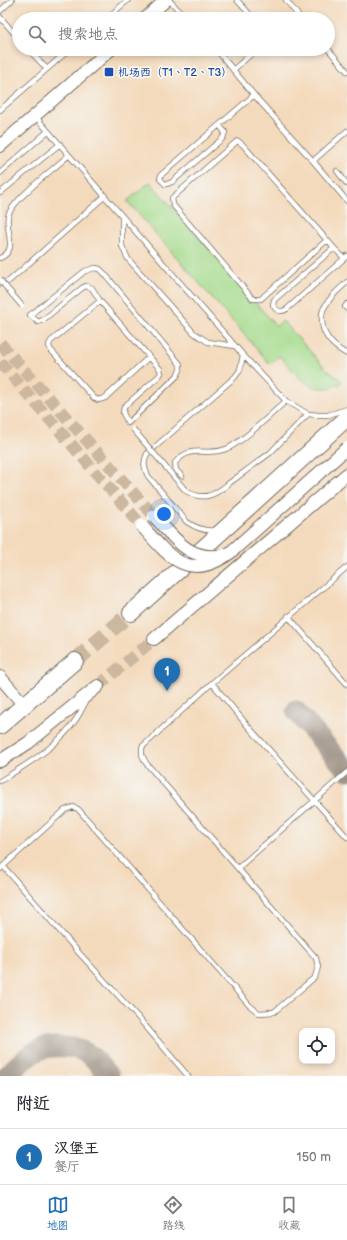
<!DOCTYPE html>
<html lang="zh">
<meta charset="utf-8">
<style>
body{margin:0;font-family:"Balsamiq Sans","LXGW WenKai TC",sans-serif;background:#f7f7f7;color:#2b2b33}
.controls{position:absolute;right:12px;bottom:12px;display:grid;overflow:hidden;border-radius:8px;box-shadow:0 2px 6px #0003}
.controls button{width:36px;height:36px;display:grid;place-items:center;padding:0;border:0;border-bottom:1px solid #e1e1e2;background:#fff;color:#2b2b33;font:20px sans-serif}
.you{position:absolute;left:164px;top:514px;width:14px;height:14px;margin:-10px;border:3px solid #fff;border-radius:50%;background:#1a73e8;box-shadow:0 0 0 6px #1a73e833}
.badge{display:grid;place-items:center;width:26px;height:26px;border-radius:50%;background:#1f6fb2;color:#fff;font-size:13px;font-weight:700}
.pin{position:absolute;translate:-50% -33px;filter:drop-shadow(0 1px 2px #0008)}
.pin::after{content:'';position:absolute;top:21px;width:14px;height:12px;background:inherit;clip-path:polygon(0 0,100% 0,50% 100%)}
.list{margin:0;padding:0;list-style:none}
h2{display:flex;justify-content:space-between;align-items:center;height:52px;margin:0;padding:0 16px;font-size:17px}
h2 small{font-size:13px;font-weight:400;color:#7c7c81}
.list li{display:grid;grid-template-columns:26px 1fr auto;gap:12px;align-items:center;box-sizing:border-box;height:56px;padding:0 16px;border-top:1px solid #e1e1e2}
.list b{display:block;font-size:15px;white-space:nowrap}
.list p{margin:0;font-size:13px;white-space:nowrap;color:#7c7c81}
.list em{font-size:13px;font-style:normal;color:#7c7c81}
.icon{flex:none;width:22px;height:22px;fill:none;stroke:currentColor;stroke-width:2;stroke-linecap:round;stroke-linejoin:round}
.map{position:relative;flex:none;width:347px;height:1076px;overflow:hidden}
.search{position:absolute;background:#fff;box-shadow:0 2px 6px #0003;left:12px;right:12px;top:12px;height:44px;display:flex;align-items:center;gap:10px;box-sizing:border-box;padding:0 14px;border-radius:22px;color:#7c7c81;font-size:15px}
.sheet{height:108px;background:#fff}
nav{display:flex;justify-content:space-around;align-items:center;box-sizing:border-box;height:56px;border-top:1px solid #e1e1e2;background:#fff;font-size:11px;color:#7c7c81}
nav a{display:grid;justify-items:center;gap:2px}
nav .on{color:#1f6fb2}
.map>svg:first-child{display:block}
.green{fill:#a5db8c;stroke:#68835c}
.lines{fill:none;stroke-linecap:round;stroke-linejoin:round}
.taxiway{stroke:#908274;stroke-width:21}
.secondary-tunnel{stroke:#ccb79f;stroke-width:12;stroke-dasharray:12 6;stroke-linecap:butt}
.highway-tunnel{stroke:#ccb79f;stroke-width:16;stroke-dasharray:16 8;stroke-linecap:butt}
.lane-casing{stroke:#71685e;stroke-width:6}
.secondary-casing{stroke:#71685e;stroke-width:14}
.highway-casing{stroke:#71685e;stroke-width:18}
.lane{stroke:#fff;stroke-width:4.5}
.secondary{stroke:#fff;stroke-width:12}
.highway{stroke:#fff;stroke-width:16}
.lane-bridge-casing{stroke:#71685e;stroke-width:6;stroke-linecap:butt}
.secondary-bridge-casing{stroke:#71685e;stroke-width:14;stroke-linecap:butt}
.lane-bridge{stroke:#fff;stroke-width:4.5}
.secondary-bridge{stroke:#fff;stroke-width:12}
.transit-dot{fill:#1a4fb4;stroke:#f6f6f2;stroke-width:1.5}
.labels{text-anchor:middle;stroke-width:3.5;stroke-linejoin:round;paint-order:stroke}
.transit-label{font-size:11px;fill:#164399;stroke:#f6f6f2;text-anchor:start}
</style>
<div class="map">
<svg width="347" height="1076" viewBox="0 0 347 1076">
<rect width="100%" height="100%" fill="#f6f6f2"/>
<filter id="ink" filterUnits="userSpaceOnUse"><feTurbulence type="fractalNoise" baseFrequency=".025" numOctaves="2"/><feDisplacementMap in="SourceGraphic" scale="8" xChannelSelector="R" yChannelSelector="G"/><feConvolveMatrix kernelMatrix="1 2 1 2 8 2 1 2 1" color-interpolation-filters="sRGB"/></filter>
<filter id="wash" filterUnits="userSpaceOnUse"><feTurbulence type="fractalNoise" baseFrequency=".012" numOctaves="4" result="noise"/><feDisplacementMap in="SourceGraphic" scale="16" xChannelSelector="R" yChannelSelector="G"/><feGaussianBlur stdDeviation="0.9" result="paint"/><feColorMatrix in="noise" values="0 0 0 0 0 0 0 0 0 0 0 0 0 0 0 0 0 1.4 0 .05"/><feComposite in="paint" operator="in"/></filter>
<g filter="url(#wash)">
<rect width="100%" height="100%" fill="#f4dabc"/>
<path class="green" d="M150 182 276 326 283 321 327 370 341 380 342 381 340 384C311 398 297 375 280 356L270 364 127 201Z"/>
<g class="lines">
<path class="taxiway" d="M296 711 347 770
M6 1076C15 1068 25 1057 35 1052 51 1044 79 1045 92 1057 98 1062 103 1070 109 1076"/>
</g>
</g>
<g filter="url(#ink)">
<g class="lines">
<path class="secondary-tunnel" d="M0 343 154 516
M0 362 142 526
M98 686 154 639"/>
<path class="highway-tunnel" d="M75 661 131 613"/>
<defs>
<path id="lane" d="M169 0 187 19
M237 0 254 19
M286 0 301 19
M0 11 12 0
M0 17 19 39
M106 19 128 0
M28 49 47 69
M216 49 254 95 161 175 160 179 165 184H167L172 182 223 138 225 132 219 125
M328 49 347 71
M233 70 257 49
M254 95 313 161
M0 110 70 49
M35 116 243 355 286 401 308 414 319 415H328L347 409
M347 131 313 161 347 201
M337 171 347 184
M0 173 48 131
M0 193 60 144
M122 216V246L128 259 194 333 208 342 235 346
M327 240 264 296 261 299H253L173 205 172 198 236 142 238 141 243 145 334 248 274 300 273 305C276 311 281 313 287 309L347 256
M334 248 344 258
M0 258C19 250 5 232 8 216 11 201 56 167 69 155
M95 268 100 269 104 273 180 364V370L177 376 128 423 123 413 124 407 159 376 161 373 160 369 100 301 92 288 86 286 82 288 43 320 38 322 30 315 85 271Z
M347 282C338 290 330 297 324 308 322 311 322 314 322 317 321 334 332 346 347 354
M0 284 9 281 105 196
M100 301 51 341 49 345 50 349 94 398 98 400 105 398 149 357
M347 304 345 307 347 309
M182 476 176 470 175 463C191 443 206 457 226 449 243 442 271 414 286 401
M228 484 270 453 308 414
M216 530C205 532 196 528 187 522L148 476C144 468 143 462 147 454L235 377 240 370 243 355
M288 616 347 684
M212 683 246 724 347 837
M0 781C33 761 72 738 86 700
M3 866 80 954 136 1015 188 1076
M238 868 347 772
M0 869 65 810 73 807 78 809 249 1005 259 1013 274 1012 315 977 318 967 316 958 146 763 142 755V747L212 683 347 567"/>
<path id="secondary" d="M145 19 166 0
M0 146 111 49
M154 639 347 474
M0 677 24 705
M0 761 28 743 98 686"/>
<path id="highway" d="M131 613 229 525 347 418
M0 726 75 661"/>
</defs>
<use href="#lane" class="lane-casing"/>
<use href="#secondary" class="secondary-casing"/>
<use href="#highway" class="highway-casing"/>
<use href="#lane" class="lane"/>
<use href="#secondary" class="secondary"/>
<use href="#highway" class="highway"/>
<defs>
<path id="lane-bridge" d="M0 280 22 306
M133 429 186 491C203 501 214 496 228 484"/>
<path id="secondary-bridge" d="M154 516C174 538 190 562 223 555
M142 526C170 558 189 583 231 552L347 448"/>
</defs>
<use href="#lane-bridge" class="lane-bridge-casing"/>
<use href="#secondary-bridge" class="secondary-bridge-casing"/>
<use href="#lane-bridge" class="lane-bridge"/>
<use href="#secondary-bridge" class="secondary-bridge"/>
</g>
</g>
<rect class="transit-dot" x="104" y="67" width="10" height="10" rx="2"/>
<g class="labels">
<g class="transit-label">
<text x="118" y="76">机场西（T1、T2、T3）</text>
</g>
</g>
</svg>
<div class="controls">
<button><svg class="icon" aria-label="locate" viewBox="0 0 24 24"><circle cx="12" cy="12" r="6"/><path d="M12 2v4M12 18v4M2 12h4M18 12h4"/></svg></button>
</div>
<div class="you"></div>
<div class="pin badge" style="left:167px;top:691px">1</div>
<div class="search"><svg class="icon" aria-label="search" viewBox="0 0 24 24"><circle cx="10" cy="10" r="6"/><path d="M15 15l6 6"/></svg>搜索地点</div>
</div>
<section class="sheet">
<h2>附近<small></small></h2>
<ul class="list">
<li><span class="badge">1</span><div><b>汉堡王</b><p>餐厅</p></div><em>150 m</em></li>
</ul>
</section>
<nav>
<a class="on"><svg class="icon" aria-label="map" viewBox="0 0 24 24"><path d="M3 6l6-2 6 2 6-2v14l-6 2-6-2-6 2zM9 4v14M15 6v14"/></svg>地图</a>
<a><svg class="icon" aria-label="directions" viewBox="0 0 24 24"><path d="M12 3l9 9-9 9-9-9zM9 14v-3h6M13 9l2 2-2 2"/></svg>路线</a>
<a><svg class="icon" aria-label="saved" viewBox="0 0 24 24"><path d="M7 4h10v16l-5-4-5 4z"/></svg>收藏</a>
</nav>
